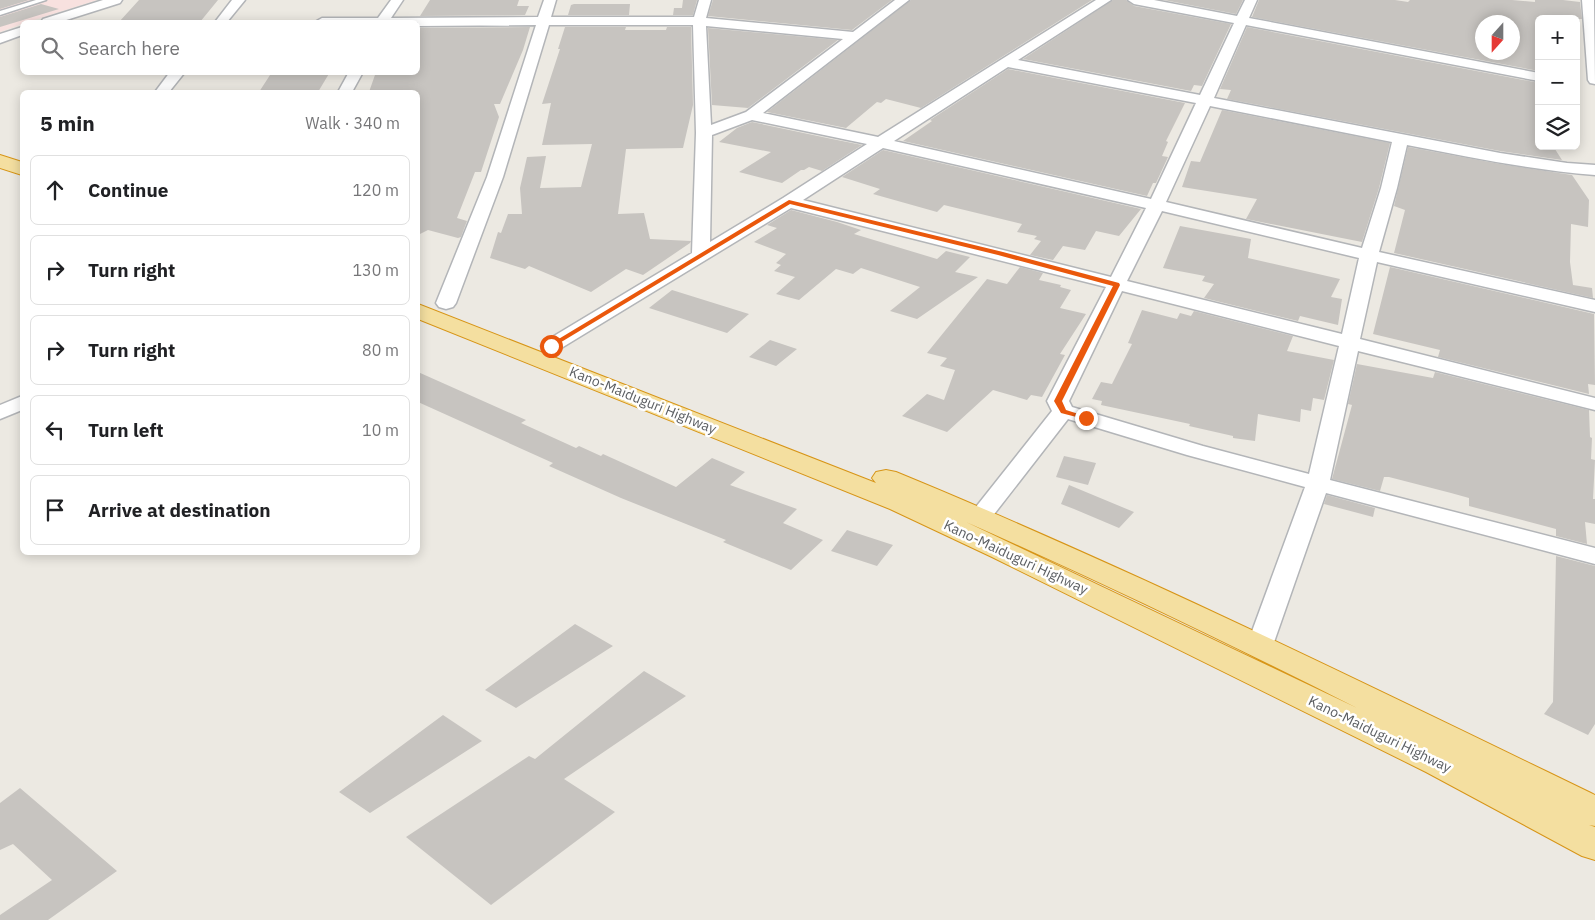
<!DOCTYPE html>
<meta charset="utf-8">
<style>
body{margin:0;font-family:"IBM Plex Sans",sans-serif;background:#f2f2f2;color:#202124}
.controls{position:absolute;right:15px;top:15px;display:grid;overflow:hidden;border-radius:8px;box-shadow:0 2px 12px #0003}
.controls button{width:45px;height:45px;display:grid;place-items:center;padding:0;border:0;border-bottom:1px solid #e0e0e0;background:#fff;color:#202124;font:25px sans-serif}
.compass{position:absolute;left:1475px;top:15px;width:45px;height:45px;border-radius:50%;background:#fff;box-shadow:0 2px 12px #0003;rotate:201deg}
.stop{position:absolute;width:15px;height:15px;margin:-11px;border:4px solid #ea580c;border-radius:50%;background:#fff}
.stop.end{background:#ea580c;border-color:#fff;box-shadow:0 1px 5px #0008}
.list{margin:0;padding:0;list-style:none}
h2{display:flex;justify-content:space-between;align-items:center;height:65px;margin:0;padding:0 20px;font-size:21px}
h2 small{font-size:16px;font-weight:400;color:#757577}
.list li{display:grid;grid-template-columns:32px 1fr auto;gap:15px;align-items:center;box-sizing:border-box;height:70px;margin:0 10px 10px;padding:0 10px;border:1px solid #e0e0e0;border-radius:8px}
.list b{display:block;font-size:19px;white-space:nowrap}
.list em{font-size:16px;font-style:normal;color:#757577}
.icon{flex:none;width:28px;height:28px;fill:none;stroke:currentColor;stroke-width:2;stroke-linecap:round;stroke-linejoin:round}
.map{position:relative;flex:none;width:1595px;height:920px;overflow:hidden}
.search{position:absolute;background:#fff;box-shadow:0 2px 12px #0003;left:20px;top:20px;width:400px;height:55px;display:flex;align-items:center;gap:12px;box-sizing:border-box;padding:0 18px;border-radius:8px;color:#757577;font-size:19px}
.panel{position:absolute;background:#fff;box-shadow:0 2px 12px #0003;left:20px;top:90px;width:400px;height:465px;border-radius:8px}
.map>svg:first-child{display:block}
.medical{fill:#f8e1df}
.building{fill:#c7c4c0;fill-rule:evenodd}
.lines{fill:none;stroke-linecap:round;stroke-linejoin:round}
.service-casing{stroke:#b3b5b8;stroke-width:3}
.minor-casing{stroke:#b3b5b8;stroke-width:3}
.trunk-casing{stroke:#d79517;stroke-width:2}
.service{fill:#fff;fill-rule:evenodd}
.minor{fill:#fff;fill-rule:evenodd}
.trunk{fill:#f4dfa0;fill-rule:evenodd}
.route{fill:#ea580c}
.labels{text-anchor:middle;stroke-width:5;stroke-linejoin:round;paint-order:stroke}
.street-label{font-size:14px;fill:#5b5e62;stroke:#fff}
</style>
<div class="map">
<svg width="1595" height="920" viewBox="0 0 1595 920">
<rect width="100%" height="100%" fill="#ece9e2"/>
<path class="medical" d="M0 0H97L28 22H22V24L0 32Z"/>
<path class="building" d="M0 0H29L0 9Z
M139 0H218L200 22H119Z
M430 0H519L517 6H529L525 15 420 16Z
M683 0H697L693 15H673L674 8H682Z
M713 0H892L852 30 708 16Z
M911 0H1092L921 108 886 99 881 103 877 102 846 128 767 112Z
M1113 0H1126L1134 6 1231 24 1202 86 1194 85 1191 91 1023 59Z
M1164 0H1243L1236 14Z
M1259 0H1395L1408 2 1410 0H1512L1535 2V0H1563L1580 2 1582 19H1579L1580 22H1576V19H1539V71L1252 17ZM1482 22H1512V52H1482Z
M41 4 59 9 0 27V17Z
M574 4H630L629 15H568L571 5Z
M530 27 523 50 500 104H494L499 117 481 172H475L457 218 467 221 461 237 458 238 428 230 418 235V92H369L376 72H418V28Z
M565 27H626L625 30H666L667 27H691L693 105 683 148 626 149 618 214 644 213 650 239 691 241 690 243 643 275 626 269 591 292 529 266 525 269 490 258 498 232 501 233 508 214H522L520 188 527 157 546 156 540 188 581 187 592 144 542 145 551 103 542 104 560 49H558Z
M1247 27 1539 83V146H1553L1562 160 1500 151 1227 99 1231 90 1220 89Z
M708 28 838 40 748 108 712 105Z
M1008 69 1185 103 1166 141 1168 142 1162 156 1168 157 1156 183H1153L1147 196 903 141 932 121 930 120Z
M272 72H330L318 92H259Z
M1222 110 1390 143 1379 188 1362 242 1246 219 1257 199 1182 187 1191 161 1200 162Z
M752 122 832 139 862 145 822 171 809 167 804 170H801L782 183 739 172 771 152 719 142 737 128Z
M1408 147 1500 164 1572 175 1589 200 1588 227 1571 224 1570 262 1573 285 1592 288 1593 298 1394 253 1405 210 1394 206Z
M883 150 1141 209 1119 236 1096 231 1085 250 1063 246 1053 260 1030 255 1041 241 1034 239 1037 236 1017 232 1022 224 944 205 937 212 873 194 880 189 842 177Z
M791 210 837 222 861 230 854 234 937 259 946 251 970 257 955 272 978 277 917 319 890 311 920 287 861 268 853 274 836 269 799 300 776 294 795 277 774 271 781 265 776 263 786 254 754 242 777 228 767 225Z
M1180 226 1251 239 1248 258 1340 279 1331 297 1342 299 1338 325 1300 316 1298 321 1204 298 1214 284 1202 281 1205 276 1163 268Z
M1020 267 1043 273 1039 280 1061 285 1060 287 1071 290 1060 308 1086 314 1060 354 1065 355 1042 397 1031 395 1027 400 993 390 947 432 902 416 927 394 944 400 955 370 940 366 947 358 927 353 987 279 1007 284Z
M1390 267 1594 314 1595 385 1588 384 1589 394 1438 357 1440 350 1373 334Z
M672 290 749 314 727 333 649 308Z
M1142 310 1177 319 1180 313 1191 316 1194 311 1293 336 1287 351 1334 360 1324 400 1313 398 1311 411 1301 409 1300 422 1258 414 1255 441 1233 438V436L1189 426 1190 424 1101 405 1102 401 1092 399 1101 382 1112 384 1132 344 1128 343Z
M770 340 797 349 776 366 749 357Z
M1357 364 1433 378 1435 372 1589 410 1590 437 1592 438 1591 459 1595 460 1593 499H1595V524L1585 522 1587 544 1556 536V529L1469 506V498L1451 493 1389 477H1384L1380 491 1332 479 1352 405 1348 404Z
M418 372 526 420 521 423 576 448 579 446 601 456 603 454 676 487 712 458 745 472 730 485 797 509 783 523 823 540 791 570 723 542 726 540 621 498 549 466 553 463 418 402Z
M1064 456 1096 463 1088 485 1056 477Z
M1069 485 1134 512 1119 528 1074 509 1061 504Z
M1327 495 1375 508 1373 517 1324 504Z
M847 530 893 545 877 566 831 551Z
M1556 556 1595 566V724L1588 735 1544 714 1553 702Z
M575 624 613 646 516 708 485 690Z
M644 671 686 696 564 779 615 812 491 905 406 837 529 756 535 759Z
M443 715 482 741 370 813 339 792Z
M20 788 117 871 48 920H0V915L52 880 13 844 0 850V803Z"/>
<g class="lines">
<defs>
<path id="service" d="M36 0H46L0 15V11Z"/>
<path id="minor" d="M103 0H122L120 3 60 22H41L43 19Z
M232 0H245L227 22H215Z
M391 0H403L391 18 538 17 544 0H556L551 17H694L699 0H711L706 18 853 32 895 0H909L763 113 878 137 1096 0H1111L1018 60 1200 95 1234 23 1134 4 1128 0H1154L1237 16 1245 0H1257L1249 18 1539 73V81L1246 25 1214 98 1500 153 1567 163 1595 165V175C1531 170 1469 157 1407 145L1397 188 1379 252 1595 300V312L1377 262 1360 339 1595 398V410L1358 351 1330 480 1595 548V564L1326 493 1273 645 1269 651 1260 654 1251 651 1247 645 1305 487 1187 455 1068 419 988 522 980 524 972 522 968 517 1052 411 1047 401 1106 287 791 208 558 350 551 352 544 350 541 346 544 342 692 253 696 133 693 25H549L503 177 456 303 453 307 446 309 439 307 436 303 487 177 536 25 418 26V22H315L322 18H378ZM706 26 843 39 746 112 711 125ZM1008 67 1196 103 1151 199 894 141ZM1210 106 1392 142 1381 188 1362 248 1166 202ZM752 120 867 144 783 198 710 242 712 135ZM883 148 1146 208 1111 277 803 200ZM1162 211 1359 258 1342 334 1127 281ZM1122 291 1339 346 1309 474 1203 446 1072 407 1069 401Z
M1582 0H1594L1595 84 1590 83 1588 80Z
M22 27V35L0 43V34Z
M170 72H185L169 92H155Z
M349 72H363L352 92H338Z
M22 396V410L0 419V405Z"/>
<path id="trunk" d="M0 155 22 162V175L0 168Z
M418 304 876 483 872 478 876 472 886 470 896 472C1134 570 1364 683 1595 795V826L1589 825 1595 827V860L1582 856 1426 772 992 557 890 509 418 319ZM966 522C1098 580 1228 643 1357 708Z"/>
</defs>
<use href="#service" class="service-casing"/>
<use href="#minor" class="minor-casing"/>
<use href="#trunk" class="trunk-casing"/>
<use href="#service" class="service"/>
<use href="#minor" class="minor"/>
<use href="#trunk" class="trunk"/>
</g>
<path class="route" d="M789 200 1003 252 1119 283 1120 285 1062 401 1066 410 1088 417V420L1061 413 1054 401 1113 286 998 255 790 204 553 347 547 346Z"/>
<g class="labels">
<g class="street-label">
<text transform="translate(643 400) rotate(22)" y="5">Kano-Maiduguri Highway</text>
<text transform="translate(1016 557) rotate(25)" y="5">Kano-Maiduguri Highway</text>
<text transform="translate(1380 734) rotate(26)" y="5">Kano-Maiduguri Highway</text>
</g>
</g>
</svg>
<div class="controls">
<button>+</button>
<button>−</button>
<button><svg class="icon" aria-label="layers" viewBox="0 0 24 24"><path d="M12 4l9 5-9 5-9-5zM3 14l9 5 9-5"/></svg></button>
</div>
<svg class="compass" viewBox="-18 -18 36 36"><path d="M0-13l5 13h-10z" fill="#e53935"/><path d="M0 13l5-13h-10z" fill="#757577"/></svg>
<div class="stop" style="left:551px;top:346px"></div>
<div class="stop end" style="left:1086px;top:418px"></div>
<div class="search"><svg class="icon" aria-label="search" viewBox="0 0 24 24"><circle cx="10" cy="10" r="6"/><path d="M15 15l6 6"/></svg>Search here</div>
<section class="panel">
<h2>5 min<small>Walk · 340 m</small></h2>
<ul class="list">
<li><svg class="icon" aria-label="ahead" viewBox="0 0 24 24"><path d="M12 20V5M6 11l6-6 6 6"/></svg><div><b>Continue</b></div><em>120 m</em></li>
<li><svg class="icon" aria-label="right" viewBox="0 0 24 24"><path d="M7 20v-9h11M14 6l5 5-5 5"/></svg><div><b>Turn right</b></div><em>130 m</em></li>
<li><svg class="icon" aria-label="right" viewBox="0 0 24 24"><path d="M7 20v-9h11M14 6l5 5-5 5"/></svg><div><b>Turn right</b></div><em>80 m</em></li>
<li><svg class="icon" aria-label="left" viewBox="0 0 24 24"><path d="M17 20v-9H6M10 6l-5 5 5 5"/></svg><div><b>Turn left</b></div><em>10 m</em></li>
<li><svg class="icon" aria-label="arrive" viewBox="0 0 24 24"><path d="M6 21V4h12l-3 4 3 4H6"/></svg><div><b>Arrive at destination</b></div></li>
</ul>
</section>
</div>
